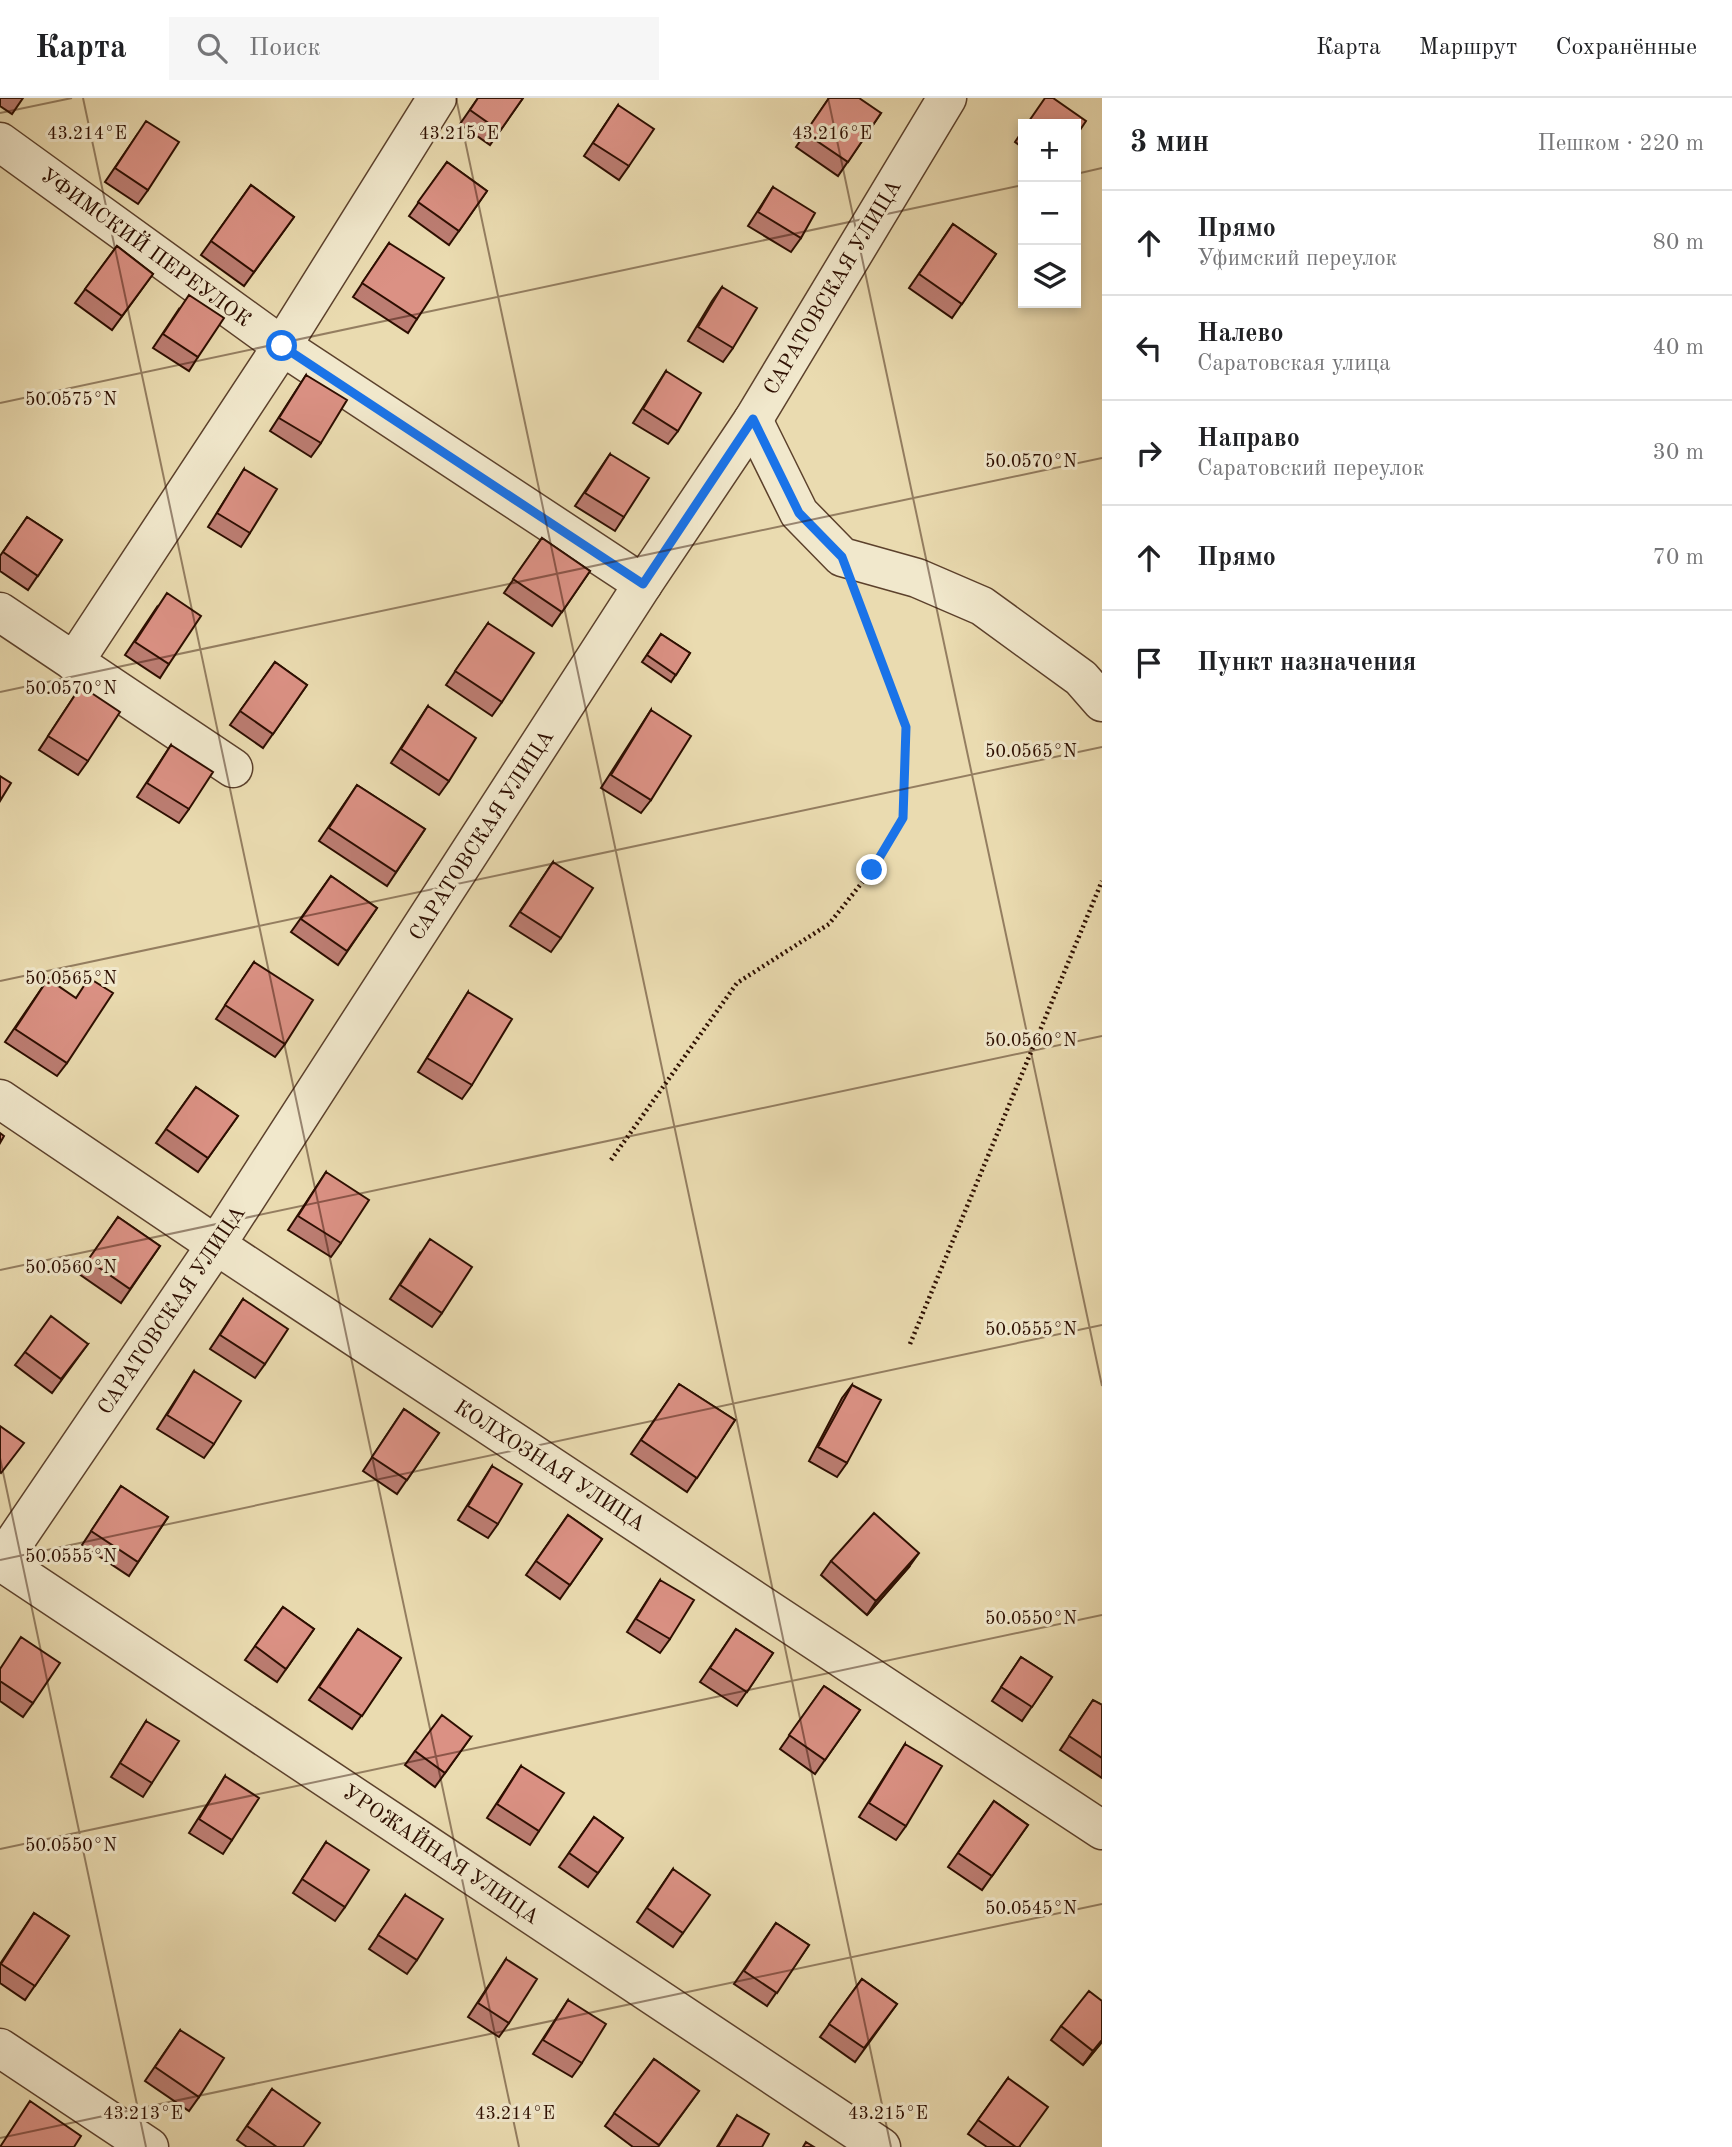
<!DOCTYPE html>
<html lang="ru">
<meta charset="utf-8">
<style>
body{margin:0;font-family:"Old Standard TT",serif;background:#f6f6f6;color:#202124}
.controls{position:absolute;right:21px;top:21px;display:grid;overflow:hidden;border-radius:0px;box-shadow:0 4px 10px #0003}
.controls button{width:63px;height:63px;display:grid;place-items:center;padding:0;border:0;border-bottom:2px solid #e0e0e0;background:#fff;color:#202124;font:35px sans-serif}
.stop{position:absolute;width:21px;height:21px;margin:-16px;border:5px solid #1a73e8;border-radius:50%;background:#fff}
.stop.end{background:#1a73e8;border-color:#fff;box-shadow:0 2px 7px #0008}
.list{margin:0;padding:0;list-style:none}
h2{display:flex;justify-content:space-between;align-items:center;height:91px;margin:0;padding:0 28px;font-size:30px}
h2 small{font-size:23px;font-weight:400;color:#757577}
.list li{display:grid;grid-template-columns:46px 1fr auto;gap:21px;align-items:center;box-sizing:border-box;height:105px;padding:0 28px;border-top:2px solid #e0e0e0}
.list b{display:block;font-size:26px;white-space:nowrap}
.list p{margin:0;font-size:23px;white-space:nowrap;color:#757577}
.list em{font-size:23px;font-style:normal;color:#757577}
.icon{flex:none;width:38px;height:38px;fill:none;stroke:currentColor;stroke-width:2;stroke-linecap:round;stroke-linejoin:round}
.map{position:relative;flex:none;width:1102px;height:2049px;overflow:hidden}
header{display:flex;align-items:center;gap:42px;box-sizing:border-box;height:98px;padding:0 35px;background:#fff;border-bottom:2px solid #e0e0e0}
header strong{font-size:33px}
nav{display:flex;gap:38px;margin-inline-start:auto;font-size:24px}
.search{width:490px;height:63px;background:#f6f6f6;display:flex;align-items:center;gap:18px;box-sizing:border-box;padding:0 24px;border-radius:0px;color:#757577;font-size:26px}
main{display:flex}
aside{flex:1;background:#fff}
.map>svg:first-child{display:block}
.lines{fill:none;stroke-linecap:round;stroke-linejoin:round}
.minor-casing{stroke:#5c412c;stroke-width:41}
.tertiary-casing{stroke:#5c412c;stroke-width:41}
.path{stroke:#2d0e00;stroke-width:4.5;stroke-dasharray:2 3.5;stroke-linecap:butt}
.minor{stroke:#f1e8cc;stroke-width:38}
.tertiary{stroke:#f1e8cc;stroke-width:38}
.wall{fill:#bc7d72;stroke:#2d0e00;stroke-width:2}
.shaded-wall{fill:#99665c;stroke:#2d0e00;stroke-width:2}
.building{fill:#db9184;stroke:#2d0e00;stroke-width:2}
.route{stroke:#1a73e8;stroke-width:9}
.ticks{fill:none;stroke:#2d0e00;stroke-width:2;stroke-opacity:0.45}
.labels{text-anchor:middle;stroke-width:6;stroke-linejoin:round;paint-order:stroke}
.street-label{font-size:21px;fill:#2d0e00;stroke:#f1e8cc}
.ticks-label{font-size:18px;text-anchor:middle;fill:#2d0e00;stroke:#f1e8cc;stroke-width:6;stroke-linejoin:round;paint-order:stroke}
</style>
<header>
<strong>Карта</strong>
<div class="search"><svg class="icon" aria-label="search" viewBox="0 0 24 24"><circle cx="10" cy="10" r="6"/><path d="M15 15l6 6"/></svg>Поиск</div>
<nav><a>Карта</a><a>Маршрут</a><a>Сохранённые</a></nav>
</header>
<main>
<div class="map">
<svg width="1102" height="2049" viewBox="0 0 1102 2049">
<rect width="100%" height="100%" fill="#eadbb0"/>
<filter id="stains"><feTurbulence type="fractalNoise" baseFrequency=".00286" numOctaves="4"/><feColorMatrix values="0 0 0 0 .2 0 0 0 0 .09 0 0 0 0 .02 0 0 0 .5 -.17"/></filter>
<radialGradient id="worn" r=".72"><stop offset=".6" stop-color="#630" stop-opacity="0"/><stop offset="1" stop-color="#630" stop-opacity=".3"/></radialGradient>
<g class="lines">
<defs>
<path id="minor" d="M0 44 282 248 643 486
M753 322 799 415 842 459 917 480 982 508 1081 580 1102 604
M0 514 233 670
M74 564 282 248 437 0
M0 1001 216 1147 1102 1732
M0 1463 881 2049
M0 1950 149 2049"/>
<path id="tertiary" d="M0 1465 216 1147 643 486 753 322 947 0"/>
</defs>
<use href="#minor" class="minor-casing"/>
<use href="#tertiary" class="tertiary-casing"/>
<path class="path" d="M611 1062 737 885 829 826 872 772 903 720 906 629 857 500
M910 1246 1102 783"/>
<use href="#minor" class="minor"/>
<use href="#tertiary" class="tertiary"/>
</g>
<path class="wall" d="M0 0H23L12 16 0 8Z
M478 0H523L490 47 460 26Z
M829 0 881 15 838 78 796 49Z
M618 7 629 68 619 82 584 58Z
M1023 32V50L1015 44Z
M137 37 148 92 138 106 105 84Z
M447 64 487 93 449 147 409 118Z
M251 87 294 119 244 188 201 157Z
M773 89 801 140 791 154 748 128Z
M953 126 996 156 952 220 909 190Z
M389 145 417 221 408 235 353 199Z
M117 148 153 176 112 232 75 205Z
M722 189 733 250 723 264 688 243 712 203Z
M179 211 198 259 189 273 153 250Z
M666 273 678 333 668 346 633 325Z
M306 277 321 345 311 359 270 333Z
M610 356 624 419 615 433 575 408Z
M244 371 250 435 241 449 208 429Z
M27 419 62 442 28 492 0 473V458Z
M542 440 590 473 552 528 504 495Z
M157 509 169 566 160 580 125 557Z
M488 525 502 604 492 618 446 587Z
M661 536 690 555 671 584 642 564Z
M275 564 307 587 263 650 230 627Z
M81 588 88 663 78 677 39 652Z
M428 608 449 683 439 697 391 665Z
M651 612V702L641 715 601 690Z
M171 647 189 711 179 725 137 699Z
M357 687 425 731 387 788 319 743Z
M553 764 561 840 551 854 510 828Z
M331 778 377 810 338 867 291 834Z
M254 864 285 946 275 959 216 921Z
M48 881 67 965 57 978 5 944Z
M468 894 472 987 462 1001 418 974Z
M196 989 238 1018 198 1074 156 1045Z
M326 1074 341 1145 331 1159 288 1132Z
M118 1119 160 1148 121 1205 79 1176Z
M420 1155 442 1215 432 1229 390 1201Z
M243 1201 265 1266 255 1280 210 1251Z
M88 1246 52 1295 15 1267 25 1254Z
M194 1273 214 1346 204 1360 157 1331Z
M679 1286 735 1322 687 1394 631 1356Z
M852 1287 847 1365 837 1379 809 1363 842 1300Z
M404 1311 439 1335 397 1396 363 1373Z
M492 1368 498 1426 488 1440 458 1422Z
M121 1388 168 1419 129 1478 82 1447Z
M568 1417 602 1441 560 1501 526 1477Z
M831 1463 909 1469 867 1517 821 1477Z
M660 1482 670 1541 660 1555 627 1534Z
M283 1509 314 1531 277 1584 245 1562Z
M358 1531 401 1560 352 1631 309 1602Z
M736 1531 773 1555 737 1608 700 1584Z
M1021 1559 1052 1579 1022 1623 992 1603Z
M0 1570 33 1605 23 1619 0 1603Z
M824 1588 860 1612 815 1676 780 1651Z
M1093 1602 1102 1607V1680L1060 1652Z
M146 1623 152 1685 143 1699 111 1679Z
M471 1639 435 1689 405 1667 415 1653Z
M905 1646 906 1728 896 1742 859 1719Z
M521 1668 539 1733 530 1747 487 1720Z
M225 1678 232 1742 223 1756 189 1735Z
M994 1703 1028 1727 982 1792 948 1769Z
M594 1719 623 1740 588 1789 559 1769Z
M326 1744 345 1809 335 1823 293 1795Z
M673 1771 683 1835 673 1849 637 1824Z
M405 1797 417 1862 407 1876 369 1851Z
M34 1815 69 1838 25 1902 0 1885V1866Z
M776 1825 809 1847 767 1908 734 1886Z
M506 1861 509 1925 499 1939 468 1919Z
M862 1881 897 1906 855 1964 820 1939Z
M568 1902 582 1965 572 1979 533 1956Z
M1061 1928 1102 1944 1083 1967 1051 1942Z
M180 1932 199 1999 189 2013 145 1983Z
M654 1961 699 1993 658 2049H633L605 2028Z
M1008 1980 1020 2049H987L968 2036Z
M272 1991 303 2049H247L237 2042Z
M737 2017 762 2049H717Z"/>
<path class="shaded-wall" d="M919 1455 909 1469 867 1517 876 1503Z
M1102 1942V1944L1083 1967 1093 1953Z"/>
<path class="building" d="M478 0H523L500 33 470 12Z
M829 0H859L881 15 848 64 805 35Z
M1045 0H1053L1086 23 1076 38V26H1027Z
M618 7 654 31 629 68 593 45Z
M146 23 179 44 148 92 115 70Z
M447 64 487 93 459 133 418 104Z
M251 87 294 119 254 174 211 143Z
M773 89 815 115 801 140 758 114Z
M953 126 996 156 962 206 919 176Z
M389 145 444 180 417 221 362 185Z
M117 148 153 176 122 218 85 191Z
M722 189 757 210 733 250 698 229Z
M189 197 224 220 198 259 163 236Z
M666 273 701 295 678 333 643 311Z
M306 277 347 302 321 345 279 320Z
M610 356 649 380 624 419 585 395Z
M244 371 277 391 250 435 217 415Z
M27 419 62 442 38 478 3 454Z
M542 440 590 473 562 514 513 481Z
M167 495 201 518 169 566 135 544Z
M488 525 534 555 502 604 455 573Z
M661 536 690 555 676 577 647 557Z
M275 564 307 587 273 636 240 613Z
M81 588 120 614 88 663 48 638Z
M428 608 476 640 449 683 401 651Z
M651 612 691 638 651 702 611 677Z
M171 647 213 674 189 711 147 685Z
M0 678 11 685 0 703Z
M357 687 425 731 396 774 329 730Z
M553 764 593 790 561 840 520 814Z
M331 778 377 810 347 853 301 821Z
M254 864 313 902 285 946 225 907Z
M89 880 113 895 67 965 15 931 48 881 76 900Z
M468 894 512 921 472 987 427 960Z
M196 989 238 1018 208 1060 166 1031Z
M0 1035 4 1038 0 1045Z
M326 1074 369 1102 341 1145 298 1118Z
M118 1119 160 1148 130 1191 88 1162Z
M430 1141 472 1169 442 1215 400 1187Z
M243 1201 288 1231 265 1266 220 1237Z
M51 1218 88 1246 61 1281 25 1254Z
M194 1273 241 1303 214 1346 167 1317Z
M679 1286 735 1322 697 1380 641 1342Z
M852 1287 881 1302 847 1365 818 1349Z
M404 1311 439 1335 407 1382 372 1359Z
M0 1328 24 1345 1 1375 0 1374Z
M492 1368 522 1386 498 1426 468 1408Z
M121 1388 168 1419 138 1464 91 1433Z
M874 1415 919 1455 876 1503 831 1463Z
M568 1417 602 1441 570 1487 536 1463Z
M660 1482 694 1502 670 1541 636 1521Z
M283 1509 314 1531 286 1571 255 1548Z
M358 1531 401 1560 362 1618 319 1589Z
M736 1531 773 1555 747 1594 710 1570Z
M21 1539 60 1565 33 1605 0 1583V1571Z
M1021 1559 1052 1579 1032 1609 1001 1589Z
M824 1588 860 1612 825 1662 789 1637Z
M1093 1602 1102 1607V1660L1069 1638Z
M442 1617 471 1639 445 1675 415 1653Z
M146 1623 179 1643 152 1685 120 1665Z
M905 1646 942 1668 906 1728 869 1705Z
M521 1668 564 1695 539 1733 497 1706Z
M225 1678 259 1700 232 1742 199 1721Z
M994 1703 1028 1727 992 1778 958 1755Z
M594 1719 623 1740 598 1775 569 1755Z
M326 1744 369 1772 345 1809 302 1781Z
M673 1771 710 1797 683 1835 647 1810Z
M405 1797 443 1821 417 1862 378 1837Z
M34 1815 69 1838 35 1888 1 1866Z
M776 1825 809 1847 777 1895 744 1873Z
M506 1861 537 1881 509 1925 478 1905Z
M862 1881 897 1906 864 1950 829 1926Z
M1089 1893 1102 1903V1942L1093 1953 1061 1928Z
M568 1902 606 1926 582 1965 543 1942Z
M180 1932 224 1960 199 1999 155 1969Z
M654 1961 699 1993 659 2047 614 2015Z
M1008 1980 1048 2009 1019 2049H1016L978 2022Z
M272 1991 320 2025 303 2049H277L247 2028Z
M30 2003 81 2038 74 2049H0Z
M737 2017 769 2036 762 2049H718Z
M806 2044 814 2049H803Z"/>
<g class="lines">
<path class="route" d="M282 248 643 486 753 321 799 415 842 459 906 629 903 720 872 772"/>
</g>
<path class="ticks" d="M83 0 519 2049M456 0 891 2049M828 0 1102 1288M0 15 72 0M1076 76 1102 70M0 305 1023 87M0 594 1102 360M0 883 1102 649M0 1172 1102 938M0 1360 146 2049M0 1462 1102 1227M0 1751 1102 1517M0 2040 1102 1806"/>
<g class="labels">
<g class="street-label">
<text transform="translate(146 149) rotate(36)" y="7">УФИМСКИЙ ПЕРЕУЛОК</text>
<text transform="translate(832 189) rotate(-59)" y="7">САРАТОВСКАЯ УЛИЦА</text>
<text transform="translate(481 737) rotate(-57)" y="7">САРАТОВСКАЯ УЛИЦА</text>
<text transform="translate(171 1212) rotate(-56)" y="7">САРАТОВСКАЯ УЛИЦА</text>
<text transform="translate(550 1367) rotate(33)" y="7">КОЛХОЗНАЯ УЛИЦА</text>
<text transform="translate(441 1756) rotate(34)" y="7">УРОЖАЙНАЯ УЛИЦА</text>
</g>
</g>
<g class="ticks-label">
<text x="87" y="41">43.214°E</text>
<text x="459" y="41">43.215°E</text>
<text x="832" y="41">43.216°E</text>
<text x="71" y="307">50.0575°N</text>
<text x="1031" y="369">50.0570°N</text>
<text x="71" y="596">50.0570°N</text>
<text x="1031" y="659">50.0565°N</text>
<text x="71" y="886">50.0565°N</text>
<text x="1031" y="948">50.0560°N</text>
<text x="71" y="1175">50.0560°N</text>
<text x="1031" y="1237">50.0555°N</text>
<text x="71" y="1464">50.0555°N</text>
<text x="1031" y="1526">50.0550°N</text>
<text x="71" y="1753">50.0550°N</text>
<text x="1031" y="1816">50.0545°N</text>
<text x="143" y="2021">43.213°E</text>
<text x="515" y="2021">43.214°E</text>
<text x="888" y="2021">43.215°E</text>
</g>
<rect width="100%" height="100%" filter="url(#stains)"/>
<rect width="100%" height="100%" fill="url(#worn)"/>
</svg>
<div class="controls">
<button>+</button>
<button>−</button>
<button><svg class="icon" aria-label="layers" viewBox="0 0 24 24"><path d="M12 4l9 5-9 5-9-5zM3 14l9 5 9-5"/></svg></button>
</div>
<div class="stop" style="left:282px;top:248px"></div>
<div class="stop end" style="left:872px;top:772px"></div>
</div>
<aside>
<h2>3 мин<small>Пешком · 220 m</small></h2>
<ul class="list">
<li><svg class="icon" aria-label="ahead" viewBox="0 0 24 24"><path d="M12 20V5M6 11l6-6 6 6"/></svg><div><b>Прямо</b><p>Уфимский переулок</p></div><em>80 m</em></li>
<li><svg class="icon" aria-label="left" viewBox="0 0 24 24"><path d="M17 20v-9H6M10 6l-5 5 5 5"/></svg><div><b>Налево</b><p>Саратовская улица</p></div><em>40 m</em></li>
<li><svg class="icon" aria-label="right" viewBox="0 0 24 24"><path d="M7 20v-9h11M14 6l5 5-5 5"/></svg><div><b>Направо</b><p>Саратовский переулок</p></div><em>30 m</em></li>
<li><svg class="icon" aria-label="ahead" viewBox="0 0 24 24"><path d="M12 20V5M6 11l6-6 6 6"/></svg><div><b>Прямо</b></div><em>70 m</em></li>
<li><svg class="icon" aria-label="arrive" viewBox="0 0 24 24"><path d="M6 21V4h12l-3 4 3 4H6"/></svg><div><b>Пункт назначения</b></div></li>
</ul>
</aside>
</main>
